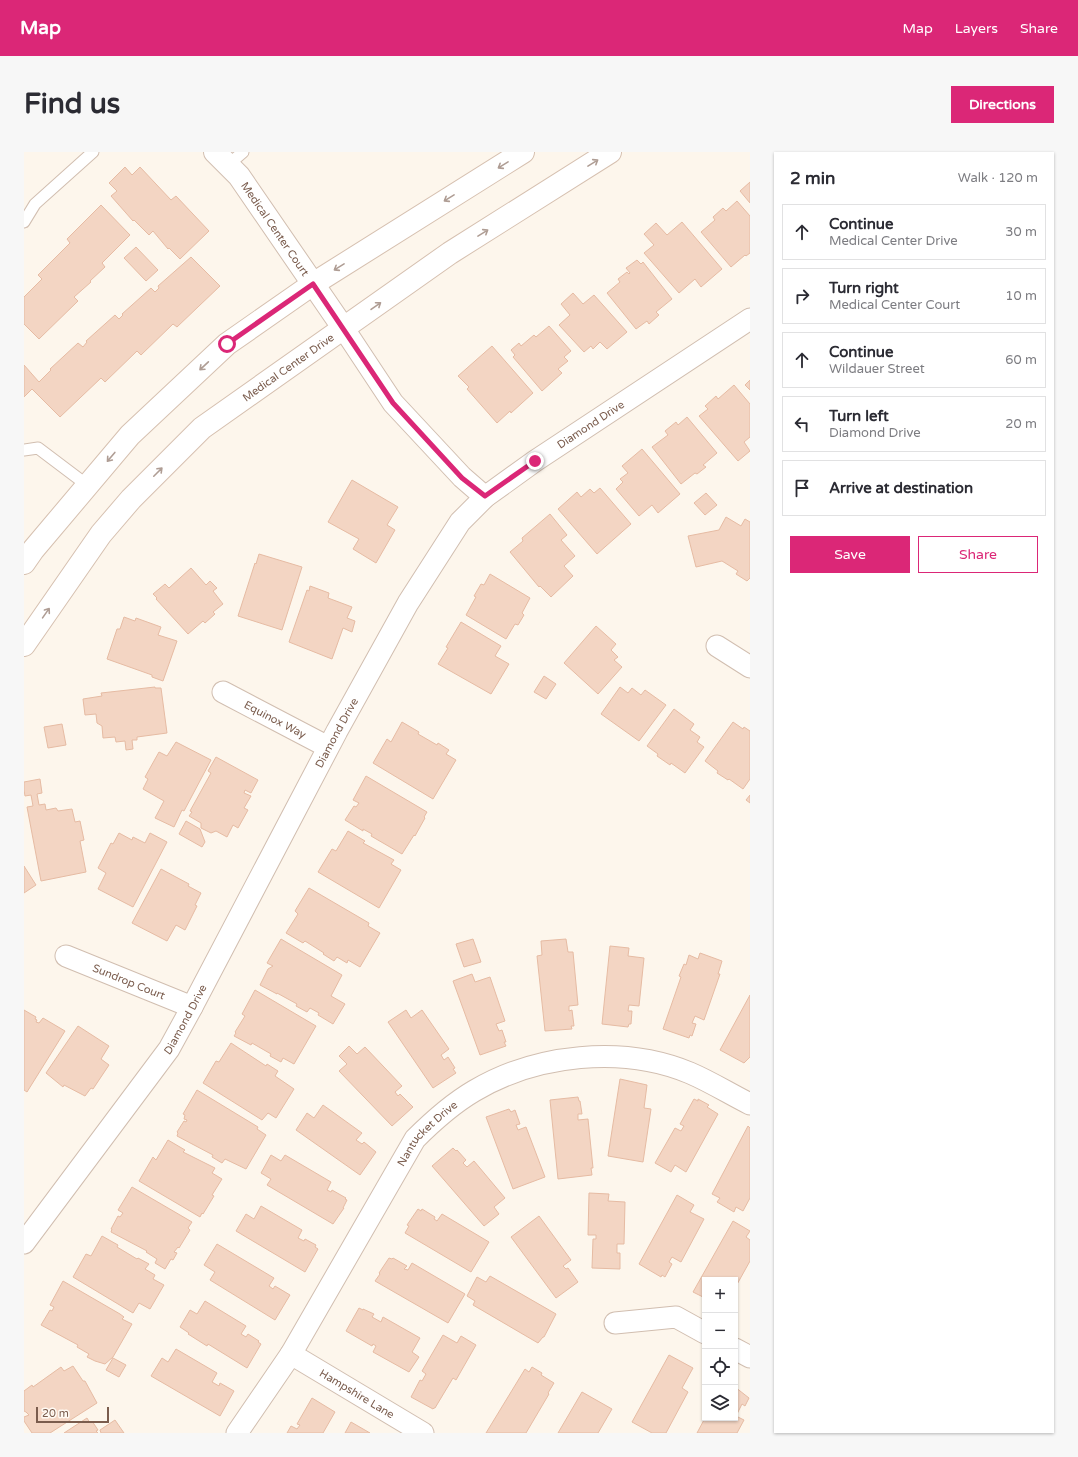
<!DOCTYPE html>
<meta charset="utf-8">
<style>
body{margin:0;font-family:"Varela Round",sans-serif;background:#f7f7f7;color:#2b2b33}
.controls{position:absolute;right:12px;bottom:12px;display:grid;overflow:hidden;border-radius:0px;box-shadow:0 1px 3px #0004}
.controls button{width:36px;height:36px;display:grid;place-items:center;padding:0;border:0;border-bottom:1px solid #e1e1e2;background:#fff;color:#2b2b33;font:20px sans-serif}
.scale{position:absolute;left:12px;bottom:10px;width:73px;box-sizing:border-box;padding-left:4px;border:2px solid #7a5c4d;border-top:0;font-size:11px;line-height:14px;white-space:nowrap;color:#7a5c4d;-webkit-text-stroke:3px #fffaf3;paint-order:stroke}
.stop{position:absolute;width:12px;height:12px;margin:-9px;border:3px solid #db2777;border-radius:50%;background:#fff}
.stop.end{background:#db2777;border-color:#fff;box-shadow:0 1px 4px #0008}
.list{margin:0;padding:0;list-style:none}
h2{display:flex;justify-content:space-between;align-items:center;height:52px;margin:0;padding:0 16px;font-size:17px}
h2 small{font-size:13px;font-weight:400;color:#7c7c81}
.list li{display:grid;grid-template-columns:26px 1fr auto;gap:12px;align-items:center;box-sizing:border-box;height:56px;margin:0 8px 8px;padding:0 8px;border:1px solid #e1e1e2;border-radius:0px}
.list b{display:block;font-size:15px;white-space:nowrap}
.list p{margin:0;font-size:13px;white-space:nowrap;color:#7c7c81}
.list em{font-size:13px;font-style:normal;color:#7c7c81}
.actions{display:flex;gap:8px;padding:12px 16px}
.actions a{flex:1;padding:9px 0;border:1px solid #db2777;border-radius:0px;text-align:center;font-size:14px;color:#db2777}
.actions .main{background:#db2777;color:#fff}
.icon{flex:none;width:22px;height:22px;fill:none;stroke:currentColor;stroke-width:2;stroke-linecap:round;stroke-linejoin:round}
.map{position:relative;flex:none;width:726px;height:1281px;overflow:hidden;border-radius:0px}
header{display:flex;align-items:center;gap:24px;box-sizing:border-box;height:56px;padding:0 20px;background:#db2777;color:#fff}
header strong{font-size:19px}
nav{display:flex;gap:22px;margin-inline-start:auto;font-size:14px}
.intro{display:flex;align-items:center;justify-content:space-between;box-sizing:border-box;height:96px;padding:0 24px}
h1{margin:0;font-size:28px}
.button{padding:10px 18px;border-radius:0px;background:#db2777;color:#fff;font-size:14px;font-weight:700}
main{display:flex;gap:24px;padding:0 24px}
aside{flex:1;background:#fff;border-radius:0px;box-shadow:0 1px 3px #0004}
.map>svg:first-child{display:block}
.building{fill:#f3d5c3;stroke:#e6bba3}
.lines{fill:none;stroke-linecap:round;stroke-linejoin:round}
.service-casing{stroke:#d1beb0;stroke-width:13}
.minor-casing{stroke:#d1beb0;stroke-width:23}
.tertiary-casing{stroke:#d1beb0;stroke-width:24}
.secondary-casing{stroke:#d6c0b0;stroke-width:24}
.service{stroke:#fff;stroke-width:11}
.minor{stroke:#fff;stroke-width:21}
.tertiary{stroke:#fff;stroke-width:22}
.secondary{stroke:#fff;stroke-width:22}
.oneway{stroke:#af9d94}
.route{stroke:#db2777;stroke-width:5}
.labels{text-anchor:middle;stroke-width:3;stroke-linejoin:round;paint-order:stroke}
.street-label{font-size:11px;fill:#7a5c4d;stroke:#fffaf3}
</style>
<header>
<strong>Map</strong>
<nav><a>Map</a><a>Layers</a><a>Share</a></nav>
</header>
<div class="intro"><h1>Find us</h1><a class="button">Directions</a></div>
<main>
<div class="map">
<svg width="726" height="1281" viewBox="0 0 726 1281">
<rect width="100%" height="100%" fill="#fdf6ec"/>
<path class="building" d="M101 15 108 23 116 15 147 48 152 44 185 79 156 107 145 96 144 97 129 79 125 83 110 68 109 69 87 44 93 39 85 31Z
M726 30V51L716 39Z
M713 49 726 64V101L722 104 721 103 707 115 677 80 691 68 689 65 699 56 702 59Z
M77 53 106 83 78 111 81 115 66 129 67 130 50 145 54 149 15 187 0 172V145L18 127 14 123 46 91 43 87Z
M658 70 698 117 677 135 671 127 655 141 620 101 630 93 620 82 632 71 643 83Z
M112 95 134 118 122 129 100 106Z
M167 105 196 134 153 175 149 172 117 203 113 199 81 230 77 226 36 265 8 237 0 245V213L15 230 27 218 26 217 54 191 59 195 63 190 62 189 91 163 95 167 99 163 98 162 127 136 131 140 135 136 134 134Z
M613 108 617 112 619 110 648 147 632 160 635 163 625 172 623 169 612 177 583 141 596 130 594 127 603 120 605 122 606 121 602 116Z
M549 141 559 152 570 143 603 180 583 197 576 190 569 197 567 194 560 200 535 173 546 163 537 152Z
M525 174 547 199 540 205 544 209 534 217 538 221 518 239 489 205 491 203 487 198 495 191 497 194 510 183 512 185Z
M468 194 509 241 487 261 486 259 473 271 443 237 445 235 434 224Z
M726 228V238L721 233Z
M710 233 726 252V285L720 290 726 299 714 309 675 264 684 257 681 254 692 244 694 247Z
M663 265 693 301 679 313 682 315 673 322 671 321 657 332 628 295 644 283 641 279 652 270 654 273Z
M618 297 656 342 634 361 628 353 615 364 592 337 599 330 596 327 604 321 598 314Z
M328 328 374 355 363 373 371 378 352 411 329 397 335 387 304 370Z
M576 336 607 372 573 402 534 357 553 340 557 345 566 337 570 341Z
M682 341 693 353 681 363 670 351Z
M526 362 543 383 537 388 551 404 540 414 549 424 527 445 516 434 515 435 486 400 499 389 498 386Z
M702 365 717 374 721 367 726 370V426L723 429 712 422 714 419 698 409 672 415 664 384 695 378Z
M235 402 278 415 258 478 214 464 231 411 232 412Z
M167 416 182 433 186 429 193 436 189 439 199 452 189 460 191 462 181 471 179 469 164 482 132 447 133 446 129 442 141 432 145 436Z
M466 422 506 446 498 461 500 463 494 473 491 472 482 487 442 463 452 445 450 444 457 432 460 433Z
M286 434 305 441 304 446 328 455 323 466 331 469 328 480 319 476 308 507 265 490 283 438 285 439Z
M100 465 111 469 112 466 137 475 134 483 153 489 139 529 128 525V523L83 507 93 477H96Z
M437 470 477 494 471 504 485 512 467 542 414 512 424 496 422 495Z
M572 474 592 492 587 498 594 505 590 508 598 515 574 542 540 511Z
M520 524 532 532 522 547 510 540Z
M131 535V536H137L143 581 113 585V588H108L109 597 102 598 101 589 92 590 91 585 79 586 78 574 73 571 72 562 61 563 59 547 78 544 77 541Z
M596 535 604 541 608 536 617 543 621 538 642 553 615 589 577 562Z
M650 557 670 572 666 578 676 585 673 590 680 595 661 621 647 611 646 613 633 604 634 602 623 594Z
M378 570 395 580 394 582 413 593 414 591 425 598 422 602 432 608 409 647 349 611 363 587 367 590Z
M709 570 719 577 720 575 726 579V627L719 637 705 627 704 628 693 621 694 619 681 609Z
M38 572 42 593 24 596 20 575Z
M152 590 187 608 160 659 158 658 150 675 131 666 140 649 119 637 124 627 121 625 135 600 143 604Z
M192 605 234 628 227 641 221 638 220 641 227 644 220 656 224 658 214 676 209 673 203 685 192 679 187 681 177 676V671L165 664 168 660 166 659 187 621 184 619Z
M342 624 403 660 400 665 401 666 391 684 390 683 378 702 347 684 348 682 339 677V679L321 668 330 654 332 655 335 651 329 648Z
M16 627 18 641 13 642 15 653 21 652 22 658 32 656 34 659 48 657 51 670 56 669 60 688 56 689 62 720 17 729 3 655 9 654 7 643 1 644 0 638V630Z
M726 643V651L722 648Z
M162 669 176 677 181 690 178 695 155 682Z
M324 679 341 689 339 691 370 708 367 712 377 718 355 756 294 720 308 697 312 699Z
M95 681 108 688 109 685 121 691 126 681 143 690 109 755 74 737 82 721 74 716 87 691 89 692Z
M0 714 12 733 0 741Z
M137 717 165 732 164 734 177 741 171 753 173 754 161 778 152 773 143 789 108 771Z
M285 736 345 771 344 774 356 781 336 815 324 808 323 811 313 805 310 809 299 802 300 801 281 789 279 791 262 781 274 762 271 759Z
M257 787 318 823 307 844 321 852 309 872 294 863 295 861 286 856 283 860 272 854 273 852 253 841V842L236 833 244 817 249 814 243 811Z
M449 787 457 810 440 815 432 792Z
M542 787 544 800H549L554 853 545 854V859L548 858 550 874H547L548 877 521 879 513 804 518 803 517 789Z
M586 794 605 796 604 804 620 806 615 854 605 853 604 859H608L607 872H605L604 875 578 872Z
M676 801 698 809 694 822H696L680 868 671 864 668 871 672 872 668 884 666 883 665 886 639 877 657 825 655 824 660 812 662 813 665 803 674 807Z
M448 822 451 830 466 825 481 869 472 872 475 879 478 878 482 890H480L482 894 456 903 429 829Z
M231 838 292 874 270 912 259 906 257 910 246 904 247 902 228 891 227 893 210 884 212 881 211 880 221 864 218 862Z
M726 843V905L720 911 696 898Z
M0 858 12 865 11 867 13 868 12 870 15 871 19 866 41 879 3 940 0 938Z
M382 858 387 866 398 858 425 897 417 903 420 908 424 905 431 916 429 917 432 921 409 936 364 870Z
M54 874 85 894 77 907 85 913 69 937 67 936 61 944 40 933 39 935 22 921Z
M207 891 242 914 243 912 254 919 251 924 270 937 252 966 244 961 238 968 179 931 192 909 195 910Z
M325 894 333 902 341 895 378 934 371 940 374 944 376 942 389 955 368 974 315 919 323 912 315 904Z
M596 927 623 933 620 956 627 957 619 1010 584 1004Z
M173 938 234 975 233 977 242 983 222 1017 201 1007 198 1011 188 1005 189 1003 153 984 154 981 153 980 160 969 162 970 163 968 160 967 161 963 159 962Z
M554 945 555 949H556L558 962H554V968L564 967 569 1016H567L568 1023 534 1027 526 948Z
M670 947 674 949V947L685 953 683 955 694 962 662 1020 651 1013 647 1020 631 1011 651 976 657 979 660 974 656 972Z
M299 953 338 981 332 988 338 992 340 990 352 1000 336 1023 272 978 283 961 290 966Z
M485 957 487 960 491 958 496 972 492 973 494 978 502 975 521 1025 489 1037 462 965Z
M724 974 726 976V1046L719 1059 712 1055 710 1060 693 1050 696 1046 688 1042Z
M144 988 161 998 159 1000 191 1016 188 1021 198 1027 188 1043 190 1044 179 1062 178 1061 176 1065 115 1029 129 1005 132 1008Z
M429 996 432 999 433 998 442 1008 439 1011 443 1015 450 1009 481 1046 470 1055 475 1062 460 1074 408 1014Z
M247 1003 257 1009 261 1003 307 1030 303 1038 307 1040 308 1038 322 1046 321 1047 323 1048 319 1056H320L309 1072 243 1033 247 1027 237 1021Z
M108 1035 168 1070 164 1076 166 1078 155 1096 154 1095 150 1100 153 1101 149 1108 147 1107 141 1117 131 1111 133 1107 122 1100 123 1099 87 1080 88 1077H87L94 1064 96 1065 99 1061 94 1058Z
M565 1041 585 1042 584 1049 601 1050 600 1092H593V1101H596V1117L568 1116 569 1087H572V1083H564Z
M653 1043 670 1053 666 1060 680 1067 657 1110 648 1105 645 1110 648 1112 641 1125 638 1123 637 1125 615 1112Z
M237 1054 278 1078 274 1086 280 1089 281 1087 292 1093 291 1095 294 1097 281 1120 212 1079 222 1062 230 1067Z
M394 1057 397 1059 398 1057 411 1065 410 1067 413 1069 418 1062 465 1090 447 1120 381 1081 385 1074 383 1073Z
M515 1064 547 1108 539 1114 542 1117 544 1116 554 1130 532 1146 487 1085Z
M709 1069 726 1079 722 1085 726 1088V1109L711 1136V1128H681V1146L669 1140Z
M78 1084 94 1093 93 1095 113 1107 114 1106 125 1112 121 1117 131 1123 129 1127 140 1133 126 1157 115 1151 109 1161 49 1125 62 1102 67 1104Z
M193 1092 250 1126 245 1134 249 1137 251 1134 266 1143 251 1168 186 1128 191 1120 180 1113Z
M365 1106 368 1107 369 1106 383 1114 380 1117 384 1118 388 1111 441 1142 424 1171 351 1129 356 1122 355 1121Z
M466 1124 532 1162 520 1185H519L514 1191 449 1153 451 1149 443 1144 453 1125 462 1130Z
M39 1129 96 1162 100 1165 98 1167 108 1172 89 1205 81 1212 71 1209 63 1205 65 1202 53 1195 54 1193 17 1173 26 1158 28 1159 30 1155 26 1153Z
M181 1149 222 1174 217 1182 222 1185 224 1182 235 1189 234 1190 237 1192 223 1216 184 1192 183 1194 164 1182 165 1181 156 1175 166 1158 173 1162Z
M335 1156 339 1158V1157L350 1162 348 1165 357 1170 359 1165 396 1186 388 1200 395 1205 385 1220 349 1200 352 1194 349 1192 348 1194 322 1179Z
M419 1183 433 1191 437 1184 452 1193 432 1228 429 1226 411 1256H410L409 1257 387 1245 396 1228 398 1229 402 1222 398 1219Z
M152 1197 193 1221 188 1230 195 1234 196 1231 210 1239 196 1264 127 1224 138 1206 144 1210Z
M645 1203 669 1216 658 1236 664 1240 642 1281H628L608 1270Z
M89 1206 102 1213 95 1225 82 1218Z
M49 1214 59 1229H61L73 1251 26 1281H8L0 1269V1265L5 1263 2 1260 0 1259V1239L8 1233 9 1235 37 1215 40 1219Z
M508 1215 518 1221 517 1223 530 1231 524 1241 525 1242 502 1281H462L501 1217 505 1220Z
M711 1235 725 1246 721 1254 718 1252 712 1264 720 1268 713 1281H673L681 1266H711Z
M558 1240 588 1257 574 1281H534Z
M288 1246 311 1260 299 1281H263L267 1274 273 1277 276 1273 273 1272Z
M63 1266 66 1271 68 1269 74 1278 72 1279 74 1281H40Z
M91 1268 100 1281H77L76 1278Z
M327 1270 346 1281H321Z"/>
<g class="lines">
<defs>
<path id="service" d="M204 13 219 0
M0 70 11 52 69 0
M0 298 14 296 63 333"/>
<g id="minor">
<path d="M320 177 369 251 438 325 461 345"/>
<path d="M693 494 726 515"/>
<path id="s1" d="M199 540 304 595"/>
<path id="s2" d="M42 804 168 855"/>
<path id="s3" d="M0 1091 145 897 168 855 313 579 384 451 436 370 461 345 511 309 726 167"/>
<path d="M591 1171 652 1165 681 1181"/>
<path d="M711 1197 726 1205"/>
<path id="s4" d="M267 1202 399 1281"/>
<path id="s5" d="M213 1281 267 1202 391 987C409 969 428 952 450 939 512 902 599 893 666 921 687 930 706 942 726 952"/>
</g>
<g id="tertiary">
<path id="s6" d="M191 0 215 24 320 177"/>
</g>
<g id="secondary">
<path d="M0 411 9 398 106 283 203 192 289 132 499 0"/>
<path id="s7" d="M0 493 77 382 107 347 178 276 426 101 586 0"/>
</g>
</defs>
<use href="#service" class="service-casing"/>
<use href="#minor" class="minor-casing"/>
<use href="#tertiary" class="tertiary-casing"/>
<use href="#secondary" class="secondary-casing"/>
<use href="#service" class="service"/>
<use href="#minor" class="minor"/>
<use href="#tertiary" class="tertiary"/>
<use href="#secondary" class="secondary"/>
</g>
<defs><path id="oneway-shaft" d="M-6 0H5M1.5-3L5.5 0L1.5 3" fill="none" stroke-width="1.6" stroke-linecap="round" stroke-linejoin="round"/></defs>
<g class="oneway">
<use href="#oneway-shaft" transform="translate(569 11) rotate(-32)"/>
<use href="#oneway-shaft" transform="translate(479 13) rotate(148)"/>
<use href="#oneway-shaft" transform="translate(425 46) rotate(148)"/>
<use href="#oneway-shaft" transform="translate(459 81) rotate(-32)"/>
<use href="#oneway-shaft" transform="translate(315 115) rotate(148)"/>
<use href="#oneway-shaft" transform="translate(352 154) rotate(-35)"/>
<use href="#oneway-shaft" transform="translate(180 214) rotate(137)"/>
<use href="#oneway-shaft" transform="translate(87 305) rotate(130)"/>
<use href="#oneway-shaft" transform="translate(134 320) rotate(-45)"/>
<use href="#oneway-shaft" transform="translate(22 461) rotate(-55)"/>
</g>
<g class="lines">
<path class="route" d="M203 192 289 132 369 251 438 326 461 344 511 309"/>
</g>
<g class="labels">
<g class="street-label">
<text dy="4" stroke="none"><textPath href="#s6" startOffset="98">Medical Center Court</textPath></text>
<text dy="4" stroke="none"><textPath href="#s7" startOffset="387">Medical Center Drive</textPath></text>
<text dy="4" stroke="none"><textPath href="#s3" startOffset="1008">Diamond Drive</textPath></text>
<text dy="4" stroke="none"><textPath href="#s1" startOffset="59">Equinox Way</textPath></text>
<text dy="4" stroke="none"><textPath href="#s3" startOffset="600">Diamond Drive</textPath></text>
<text dy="4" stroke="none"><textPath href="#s2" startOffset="68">Sundrop Court</textPath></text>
<text dy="4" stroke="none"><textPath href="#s3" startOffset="276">Diamond Drive</textPath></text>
<text dy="4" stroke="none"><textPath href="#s5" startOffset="356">Nantucket Drive</textPath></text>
<text dy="4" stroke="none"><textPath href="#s4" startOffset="77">Hampshire Lane</textPath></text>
</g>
</g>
</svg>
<div class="controls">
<button>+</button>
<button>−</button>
<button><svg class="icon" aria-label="locate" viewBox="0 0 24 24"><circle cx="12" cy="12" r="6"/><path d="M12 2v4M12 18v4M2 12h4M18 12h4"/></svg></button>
<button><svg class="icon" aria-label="layers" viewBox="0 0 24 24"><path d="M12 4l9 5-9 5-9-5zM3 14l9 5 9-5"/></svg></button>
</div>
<div class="scale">20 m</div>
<div class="stop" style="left:203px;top:192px"></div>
<div class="stop end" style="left:511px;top:309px"></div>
</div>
<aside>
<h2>2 min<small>Walk · 120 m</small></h2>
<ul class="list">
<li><svg class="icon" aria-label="ahead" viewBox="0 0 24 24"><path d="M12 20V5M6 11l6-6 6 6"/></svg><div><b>Continue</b><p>Medical Center Drive</p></div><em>30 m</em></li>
<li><svg class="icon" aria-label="right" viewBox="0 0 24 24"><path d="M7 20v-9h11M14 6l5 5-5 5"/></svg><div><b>Turn right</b><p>Medical Center Court</p></div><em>10 m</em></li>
<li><svg class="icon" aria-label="ahead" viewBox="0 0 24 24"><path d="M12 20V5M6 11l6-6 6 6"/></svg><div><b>Continue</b><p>Wildauer Street</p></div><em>60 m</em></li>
<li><svg class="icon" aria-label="left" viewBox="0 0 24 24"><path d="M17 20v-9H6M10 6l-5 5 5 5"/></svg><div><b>Turn left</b><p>Diamond Drive</p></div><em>20 m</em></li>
<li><svg class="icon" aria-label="arrive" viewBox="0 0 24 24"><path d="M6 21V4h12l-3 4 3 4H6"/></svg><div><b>Arrive at destination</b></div></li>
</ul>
<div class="actions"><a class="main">Save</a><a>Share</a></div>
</aside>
</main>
